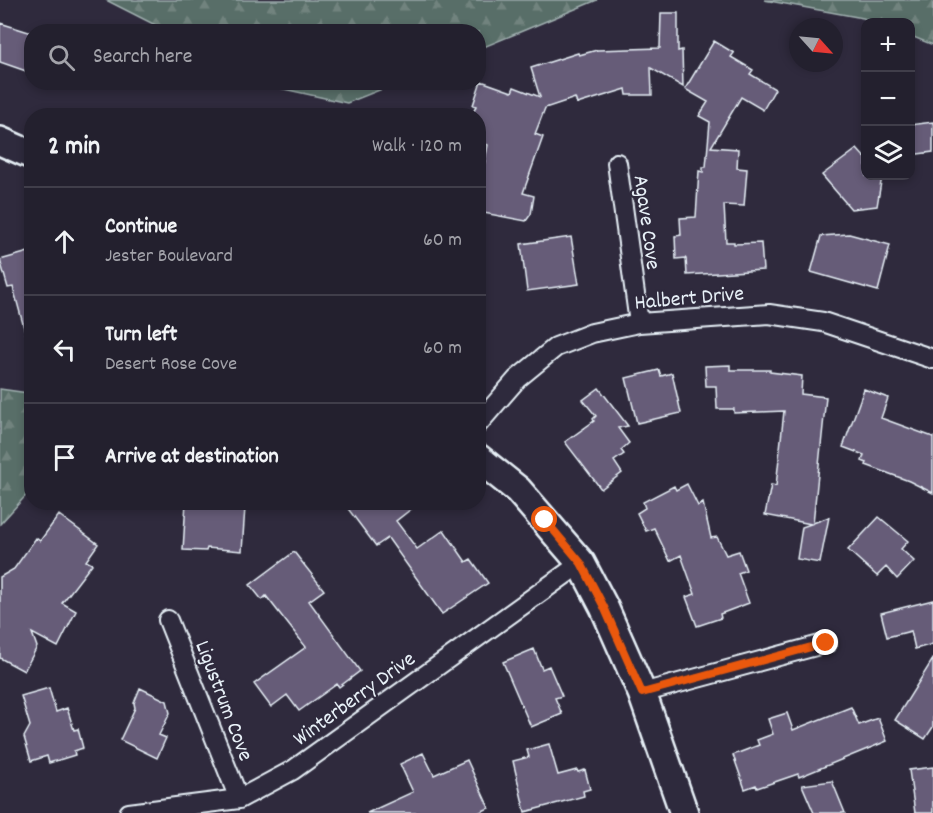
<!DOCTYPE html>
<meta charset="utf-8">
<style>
body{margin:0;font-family:Dekko,sans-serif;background:#2b2836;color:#f1f3f6}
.controls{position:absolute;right:18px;top:18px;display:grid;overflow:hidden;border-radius:12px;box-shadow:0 3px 9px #0003}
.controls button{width:54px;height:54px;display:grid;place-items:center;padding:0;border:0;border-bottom:2px solid #403e4a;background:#23202e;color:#f1f3f6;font:30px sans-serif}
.compass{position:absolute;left:789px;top:18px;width:54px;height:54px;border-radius:50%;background:#23202e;box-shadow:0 3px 9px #0003;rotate:117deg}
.stop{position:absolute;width:18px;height:18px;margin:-14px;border:4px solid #ea580c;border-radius:50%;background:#fff}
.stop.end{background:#ea580c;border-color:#fff;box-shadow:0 2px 6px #0008}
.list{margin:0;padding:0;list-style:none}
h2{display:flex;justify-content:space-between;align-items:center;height:78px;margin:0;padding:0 24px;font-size:26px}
h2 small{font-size:20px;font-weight:400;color:#a3a3aa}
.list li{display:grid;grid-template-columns:39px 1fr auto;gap:18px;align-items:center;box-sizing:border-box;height:108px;padding:0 24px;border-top:2px solid #403e4a}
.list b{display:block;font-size:22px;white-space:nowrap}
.list p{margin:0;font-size:20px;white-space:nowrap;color:#a3a3aa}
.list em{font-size:20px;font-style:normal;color:#a3a3aa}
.icon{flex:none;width:33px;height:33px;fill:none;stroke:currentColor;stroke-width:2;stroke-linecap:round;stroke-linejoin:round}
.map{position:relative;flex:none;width:933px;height:813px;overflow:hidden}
.search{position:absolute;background:#23202e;box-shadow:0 3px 9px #0003;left:24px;top:24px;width:462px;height:66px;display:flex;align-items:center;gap:15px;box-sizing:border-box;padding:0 21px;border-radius:24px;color:#a3a3aa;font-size:22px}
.panel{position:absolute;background:#23202e;box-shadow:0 3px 9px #0003;left:24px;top:108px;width:462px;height:402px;border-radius:24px}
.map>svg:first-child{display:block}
.forest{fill:url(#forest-firs);stroke:#a0b0b0;stroke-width:1.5}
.building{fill:#665b78;stroke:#e8f1f8;stroke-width:1.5}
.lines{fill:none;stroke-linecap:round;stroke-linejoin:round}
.street-casing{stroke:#e8f1f8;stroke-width:22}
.secondary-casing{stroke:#e8f1f8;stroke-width:32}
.street{stroke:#2f2a3d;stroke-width:18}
.secondary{stroke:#2f2a3d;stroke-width:27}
.route{stroke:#ea580c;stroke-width:8}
.labels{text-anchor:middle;stroke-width:4.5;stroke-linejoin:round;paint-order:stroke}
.street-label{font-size:22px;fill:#e8f1f8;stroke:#2f2a3d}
</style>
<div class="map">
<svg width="933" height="813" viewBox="0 0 933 813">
<defs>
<pattern id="forest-firs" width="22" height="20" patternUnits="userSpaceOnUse" patternTransform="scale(1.5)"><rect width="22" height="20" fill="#596e68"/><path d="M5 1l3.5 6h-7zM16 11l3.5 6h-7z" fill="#71837e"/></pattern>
</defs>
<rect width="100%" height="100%" fill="#2f2a3d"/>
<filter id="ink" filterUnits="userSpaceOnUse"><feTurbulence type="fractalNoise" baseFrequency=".0167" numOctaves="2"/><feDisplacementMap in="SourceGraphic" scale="12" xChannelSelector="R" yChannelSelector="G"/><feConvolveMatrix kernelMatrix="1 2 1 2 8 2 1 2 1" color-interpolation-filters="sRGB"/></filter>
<g filter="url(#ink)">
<path class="forest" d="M106 0H597L479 49 478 32 167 31Z
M764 0H933V45L911 36 910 22H875L863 18Z
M267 83H397L347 103 275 87Z
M0 389 28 393 32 406 31 490 0 524Z"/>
<path class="building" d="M661 13H678V51L682 50 683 87 651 68 652 95H627L626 89 577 104 575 98 545 108 535 134 543 137 523 193 534 196 531 214 526 221 478 212V180L481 181 488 145 478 141V116H472L476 106 473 105 481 81 512 92 514 87 540 97 531 68 578 53 579 55 597 50 660 48Z
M0 23 32 33V53L26 71 0 62Z
M714 41 734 53 731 57 753 70 750 74 775 89 763 110 741 97 711 147 738 149 737 168 747 169 744 206 724 205 726 242H734V244L761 243 763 270 687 275 686 258 676 259 675 236 681 235 680 218 696 217 699 171 703 172V167H706L710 122 699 116 708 102 685 89Z
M933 122V152L910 155V125Z
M857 149 866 159V176H882L877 206 851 209 822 175Z
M849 234 890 245 878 291 811 272 821 236Z
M571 237 579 284 527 291 521 244Z
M32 251V334L26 335 13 287 8 288 0 260Z
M730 365V370H770V372L802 376 801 394 826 397 813 523 829 517 820 563 797 559 802 527 811 524 765 515 771 485 776 486 784 411 734 413V409H717L716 386H706L705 366Z
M659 370 661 376 672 373 681 413 637 423 626 378Z
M599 388 628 426 618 428 629 443 621 450 624 454 614 461 622 473 601 489 565 442 594 421 593 419 596 416 583 400Z
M864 389 888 398 881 418 933 437V493L909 481 866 465 867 463 862 461 864 455 843 447Z
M687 484 698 506 703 503 711 538 717 537 726 555 739 551 746 570 738 573 749 603 720 614 721 618 697 626 686 597 695 594 681 555 670 561 654 528 646 531 637 513 645 508 643 502 674 486 676 490Z
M186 502H210V504L245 507 242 551 207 548 206 551 183 550Z
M343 502H420L396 521 417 549 444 530 466 562 471 559 488 583 442 614 388 538 376 546Z
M59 515 98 544 86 561 92 564 62 603 76 611 58 647 32 633 37 647 24 671 0 658V577L14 569 36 538 40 541Z
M879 517 908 541 901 549 914 561 897 579 886 567 877 576 848 550Z
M294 552 324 590 309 601 360 671 339 687 337 684 299 711 287 695 271 707 254 684 306 647 266 596 262 600 250 585Z
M933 600V644L915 649 911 631 887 637 881 613Z
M534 649 542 669 549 666 562 696 555 698 562 714 531 727 503 662Z
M933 659V727L925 739 895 720Z
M49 688 56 712 67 708 74 730 78 729 83 748 74 751 75 755 49 763 47 756 31 761 24 737 30 726 21 696Z
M140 688 167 701 170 713 159 735 166 738 157 758 120 740 135 708 134 703Z
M851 707 859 725 878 718 887 741 799 777 798 774 757 788 756 785 745 789 733 755 759 745 757 740 773 734 768 719 787 713 793 730Z
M549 744 558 775 577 770 578 772 585 770 590 789 583 791 584 796 525 812 513 761 529 757 527 750Z
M423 753 434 775 467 760 489 808 478 813H367L413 792 400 764Z
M933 767V813H915L909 770Z
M832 781 845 813H814L802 785Z"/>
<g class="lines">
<defs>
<path id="street" d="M617 163 639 323
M478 424 517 379 556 347 592 333 639 323 769 314 823 322 933 359
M168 620 239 799
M642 693 827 643
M129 813 239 799 293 770 581 563"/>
<path id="secondary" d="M0 141 32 155
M478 458 518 490 581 563 604 607 642 693 684 813"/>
</defs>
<use href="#street" class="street-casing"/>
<use href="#secondary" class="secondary-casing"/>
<use href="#street" class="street"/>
<use href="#secondary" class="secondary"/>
</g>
</g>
<g class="lines" filter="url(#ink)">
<path class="route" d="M545 520 581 563 604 607 642 693 826 643"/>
</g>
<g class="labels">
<g class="street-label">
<text transform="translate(649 222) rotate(82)" y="8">Agave Cove</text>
<text transform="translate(689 296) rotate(-5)" y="8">Halbert Drive</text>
<text transform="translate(353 697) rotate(-36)" y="8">Winterberry Drive</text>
<text transform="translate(226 700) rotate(69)" y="8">Ligustrum Cove</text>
</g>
</g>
</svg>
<div class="controls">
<button>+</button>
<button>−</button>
<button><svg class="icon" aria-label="layers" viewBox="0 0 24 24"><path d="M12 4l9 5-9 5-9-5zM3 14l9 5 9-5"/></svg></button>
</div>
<svg class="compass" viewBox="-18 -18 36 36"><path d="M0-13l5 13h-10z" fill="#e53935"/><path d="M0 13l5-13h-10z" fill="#a3a3aa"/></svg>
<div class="stop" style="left:545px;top:520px"></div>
<div class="stop end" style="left:826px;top:643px"></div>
<div class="search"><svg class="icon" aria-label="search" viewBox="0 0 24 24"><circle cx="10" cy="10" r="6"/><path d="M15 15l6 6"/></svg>Search here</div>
<section class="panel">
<h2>2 min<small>Walk · 120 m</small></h2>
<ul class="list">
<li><svg class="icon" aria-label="ahead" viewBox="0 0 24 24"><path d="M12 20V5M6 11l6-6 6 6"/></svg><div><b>Continue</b><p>Jester Boulevard</p></div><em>60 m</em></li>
<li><svg class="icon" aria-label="left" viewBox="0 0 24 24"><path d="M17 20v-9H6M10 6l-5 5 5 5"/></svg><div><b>Turn left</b><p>Desert Rose Cove</p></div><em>60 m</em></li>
<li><svg class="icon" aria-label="arrive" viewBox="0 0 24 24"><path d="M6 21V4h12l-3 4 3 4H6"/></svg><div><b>Arrive at destination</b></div></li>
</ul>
</section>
</div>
